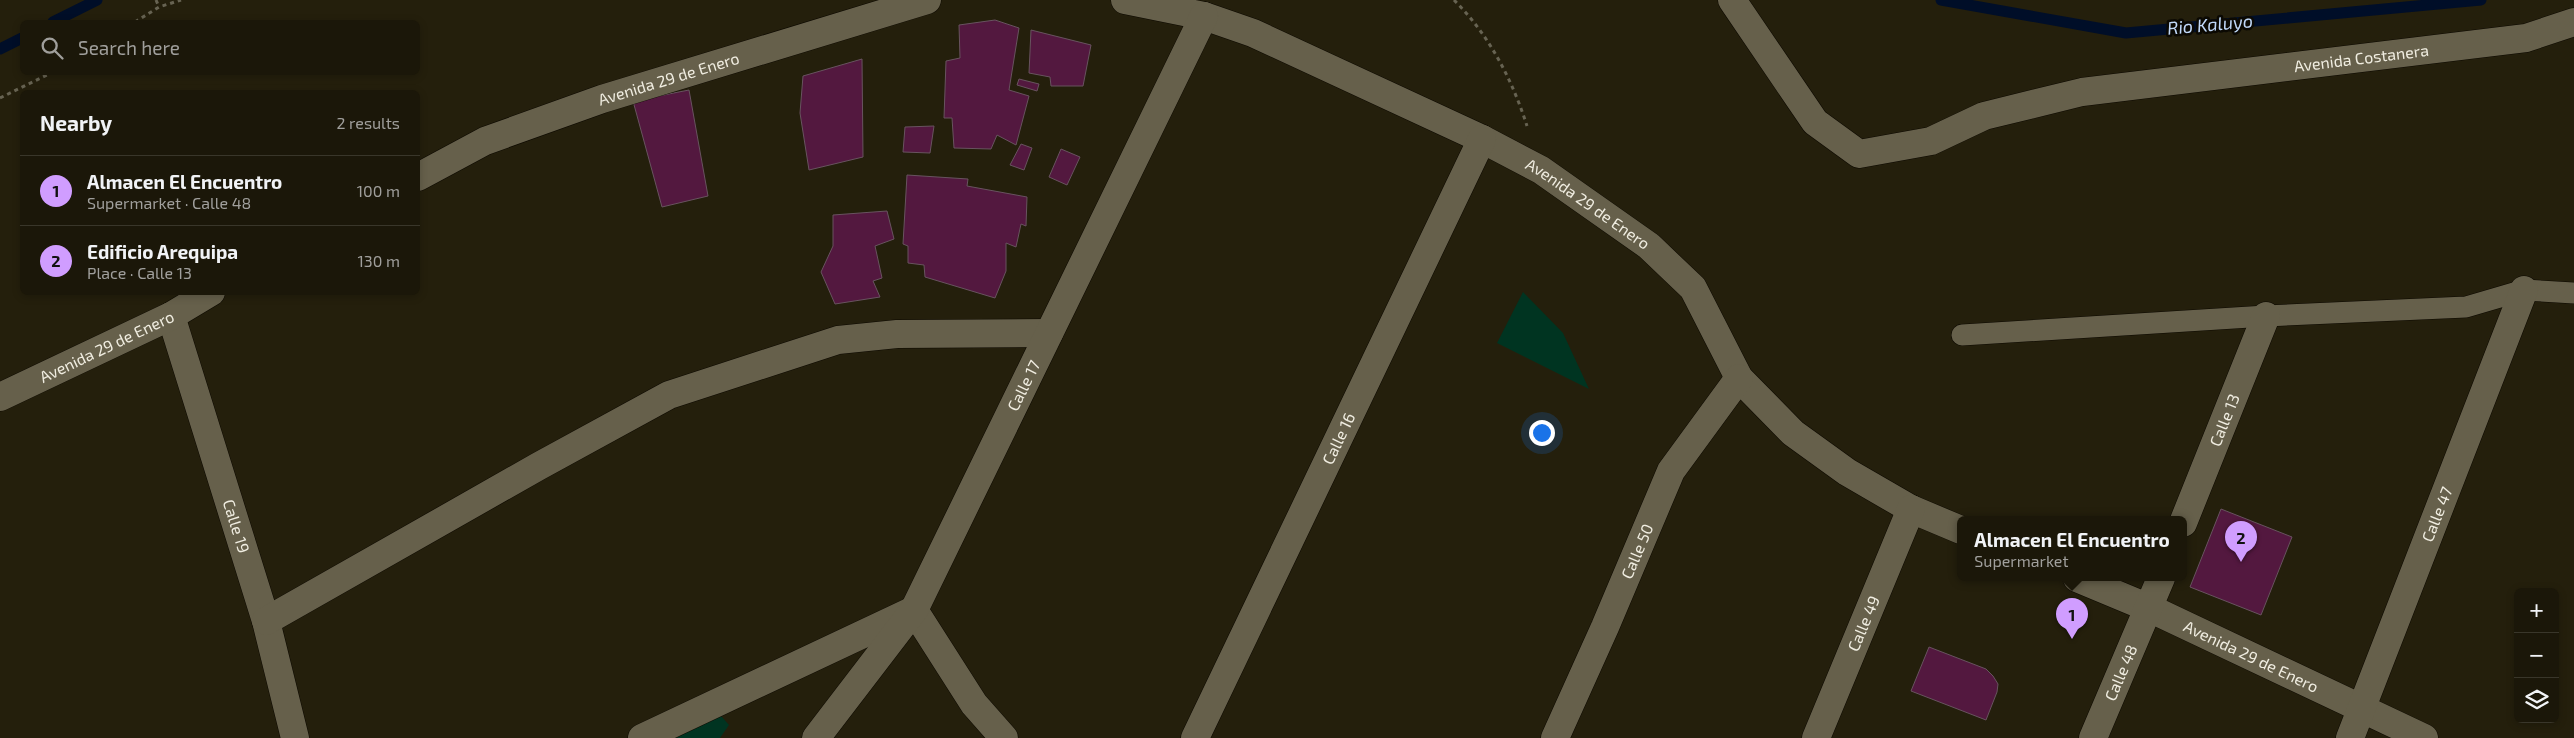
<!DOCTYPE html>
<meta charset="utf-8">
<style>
body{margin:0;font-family:"Exo 2",sans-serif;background:#242012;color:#f1f3f6}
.controls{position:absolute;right:15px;bottom:15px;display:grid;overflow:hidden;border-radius:8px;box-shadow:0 2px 8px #0003}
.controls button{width:45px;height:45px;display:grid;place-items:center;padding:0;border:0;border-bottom:1px solid #39362a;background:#1b1709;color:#f1f3f6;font:25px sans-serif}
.you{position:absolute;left:1541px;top:432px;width:18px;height:18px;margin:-12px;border:4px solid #fff;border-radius:50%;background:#1a73e8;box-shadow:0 0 0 8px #1a73e833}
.badge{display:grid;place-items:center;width:32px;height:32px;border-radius:50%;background:#d09dff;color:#111;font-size:16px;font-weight:700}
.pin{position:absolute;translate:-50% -41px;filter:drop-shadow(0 1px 2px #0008)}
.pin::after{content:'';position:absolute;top:26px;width:18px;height:15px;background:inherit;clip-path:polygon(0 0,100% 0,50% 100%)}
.popup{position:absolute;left:1957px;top:516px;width:230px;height:65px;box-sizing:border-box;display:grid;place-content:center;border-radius:8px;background:#1b1709;filter:drop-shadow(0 1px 4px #0005);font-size:16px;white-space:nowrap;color:#a09f9c}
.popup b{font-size:19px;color:#f1f3f6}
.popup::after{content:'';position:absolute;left:50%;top:100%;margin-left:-10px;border:10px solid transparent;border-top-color:#1b1709}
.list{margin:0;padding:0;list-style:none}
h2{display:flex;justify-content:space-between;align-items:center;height:65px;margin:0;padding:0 20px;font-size:21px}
h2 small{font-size:16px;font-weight:400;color:#a09f9c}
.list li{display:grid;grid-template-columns:32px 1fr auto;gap:15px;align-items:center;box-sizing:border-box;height:70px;padding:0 20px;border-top:1px solid #39362a}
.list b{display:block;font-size:19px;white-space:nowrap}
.list p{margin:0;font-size:16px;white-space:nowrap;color:#a09f9c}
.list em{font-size:16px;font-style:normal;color:#a09f9c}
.icon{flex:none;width:28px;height:28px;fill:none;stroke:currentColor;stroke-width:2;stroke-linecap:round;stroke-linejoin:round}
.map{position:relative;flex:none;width:2574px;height:738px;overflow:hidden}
.search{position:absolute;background:#1b1709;box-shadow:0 2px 8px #0003;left:20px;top:20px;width:400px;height:55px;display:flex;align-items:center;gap:12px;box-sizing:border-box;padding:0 18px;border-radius:8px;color:#a09f9c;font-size:19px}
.panel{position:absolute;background:#1b1709;box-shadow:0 2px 8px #0003;left:20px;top:90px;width:400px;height:205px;border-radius:8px}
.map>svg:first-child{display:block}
.green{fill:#003421}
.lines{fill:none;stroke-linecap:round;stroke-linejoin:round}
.stream{stroke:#000e28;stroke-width:11}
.building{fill:#53183f;stroke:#68535f}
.lane-casing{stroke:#0d0900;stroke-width:22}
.street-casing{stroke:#0d0900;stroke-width:29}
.path{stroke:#676352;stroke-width:3;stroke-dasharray:4 4;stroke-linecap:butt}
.lane{stroke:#66604b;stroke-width:21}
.street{stroke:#66604b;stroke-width:28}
.labels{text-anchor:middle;stroke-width:5;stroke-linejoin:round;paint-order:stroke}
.street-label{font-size:16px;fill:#f0ede1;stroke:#0b0903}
.water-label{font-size:18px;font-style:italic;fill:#c1d9f9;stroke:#0b0903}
</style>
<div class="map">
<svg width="2574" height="738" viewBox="0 0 2574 738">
<rect width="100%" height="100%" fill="#241f0c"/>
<path class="green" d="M1523 292 1563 333 1589 389 1497 343Z
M715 709 729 725 720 738H649Z"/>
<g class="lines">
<path class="stream" d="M1941 0 2126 33 2481 0
M53 22 97 0
M0 49 22 38"/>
</g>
<path class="building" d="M995 20 1019 28 1009 90 1029 96 1016 145 997 135 991 149 954 148 952 118H944L946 61 960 58 959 25Z
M1031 30 1091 45 1083 86H1051L1050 77 1029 73Z
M862 59 863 157 809 170 800 113 803 76Z
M1019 79 1039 84 1037 91 1017 85Z
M689 90 708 196 662 207 633 101Z
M934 126 930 153 903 152 905 127Z
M1021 144 1032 148 1024 170 1010 165Z
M1061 149 1080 157 1067 185 1049 177Z
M907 175 968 179 967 186 1027 197 1026 226 1021 224 1016 247 1006 243V271L995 298 925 277 924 265 908 263V246L903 244Z
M887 211 894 239 875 246 882 278 873 281 880 297 835 304 821 272 833 246V215Z
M2221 509 2292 537 2261 615 2190 587Z
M1929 647 1986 669 1993 676 1998 684 1997 692 1986 720 1911 691Z"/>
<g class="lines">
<defs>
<path id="lane" d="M1962 335 2266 316 2466 307 2524 290 2574 293"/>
<g id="street">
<path id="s1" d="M1125 0 1204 16 1253 33 1482 139 1541 170 1649 246 1693 288 1739 378 1793 433 1847 472 1911 509 1961 530"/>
<path id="s2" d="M1732 0 1815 122 1859 154 1931 141 1984 116 2082 92 2526 38 2574 22"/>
<path id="s3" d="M418 177 485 141 602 99 927 0"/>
<path id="s4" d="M171 316 266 621 295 738"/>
<path id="s5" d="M0 397 171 316 211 292"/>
<path id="s6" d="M2183 523 2266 316"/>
<path id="s7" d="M2077 578 2149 608 2424 738"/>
<path d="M266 621 539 466 669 395 838 340 897 334 1049 333"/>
<path d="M642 738 914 610 974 704 1004 738"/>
<path id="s8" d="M816 738 914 610 1204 16"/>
<path id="s9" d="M1195 738 1482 139"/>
<path id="s10" d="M1555 738 1605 627 1671 471 1739 378"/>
<path id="s11" d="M1816 738 1911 509"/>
<path id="s12" d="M2093 738 2161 578"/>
<path id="s13" d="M2350 738 2524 290"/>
</g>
</defs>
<use href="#lane" class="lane-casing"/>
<use href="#street" class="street-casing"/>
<path class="path" d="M156 0 159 7
M1454 0C1489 35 1512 79 1527 126
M135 22 159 7 181 0
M0 98 53 72"/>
<use href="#lane" class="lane"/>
<use href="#street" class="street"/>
</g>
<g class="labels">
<g class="street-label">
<text dy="6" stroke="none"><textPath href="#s2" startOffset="716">Avenida Costanera</textPath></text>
<text dy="6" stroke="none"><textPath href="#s3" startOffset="270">Avenida 29 de Enero</textPath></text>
<text dy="6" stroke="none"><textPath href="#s1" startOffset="509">Avenida 29 de Enero</textPath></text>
<text dy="6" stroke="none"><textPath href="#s5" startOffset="118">Avenida 29 de Enero</textPath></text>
<text dy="6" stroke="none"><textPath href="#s8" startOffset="411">Calle 17</textPath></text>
<text dy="6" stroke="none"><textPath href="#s6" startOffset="111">Calle 13</textPath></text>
<text dy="6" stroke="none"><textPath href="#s9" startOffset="332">Calle 16</textPath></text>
<text dy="6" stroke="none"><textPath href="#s13" startOffset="240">Calle 47</textPath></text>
<text dy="6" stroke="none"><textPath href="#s4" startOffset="220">Calle 19</textPath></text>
<text dy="6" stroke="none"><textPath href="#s10" startOffset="204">Calle 50</textPath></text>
<text dy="6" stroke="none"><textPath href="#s11" startOffset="124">Calle 49</textPath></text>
<text dy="6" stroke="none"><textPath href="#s7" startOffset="191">Avenida 29 de Enero</textPath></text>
<text dy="6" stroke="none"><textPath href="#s12" startOffset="71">Calle 48</textPath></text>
</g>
<g class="water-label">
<text transform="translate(2210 25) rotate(-5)" y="6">Rio Kaluyo</text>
</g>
</g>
</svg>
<div class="controls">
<button>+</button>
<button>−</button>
<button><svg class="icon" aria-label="layers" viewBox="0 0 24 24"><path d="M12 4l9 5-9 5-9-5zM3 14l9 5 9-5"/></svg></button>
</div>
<div class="you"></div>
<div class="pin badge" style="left:2072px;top:639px">1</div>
<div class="popup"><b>Almacen El Encuentro</b>Supermarket</div>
<div class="pin badge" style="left:2241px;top:562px">2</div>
<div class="search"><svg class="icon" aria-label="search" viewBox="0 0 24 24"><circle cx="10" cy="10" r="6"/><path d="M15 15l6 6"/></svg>Search here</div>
<section class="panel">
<h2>Nearby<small>2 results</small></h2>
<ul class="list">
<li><span class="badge">1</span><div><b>Almacen El Encuentro</b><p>Supermarket · Calle 48</p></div><em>100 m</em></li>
<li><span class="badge">2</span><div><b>Edificio Arequipa</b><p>Place · Calle 13</p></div><em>130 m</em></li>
</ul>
</section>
</div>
